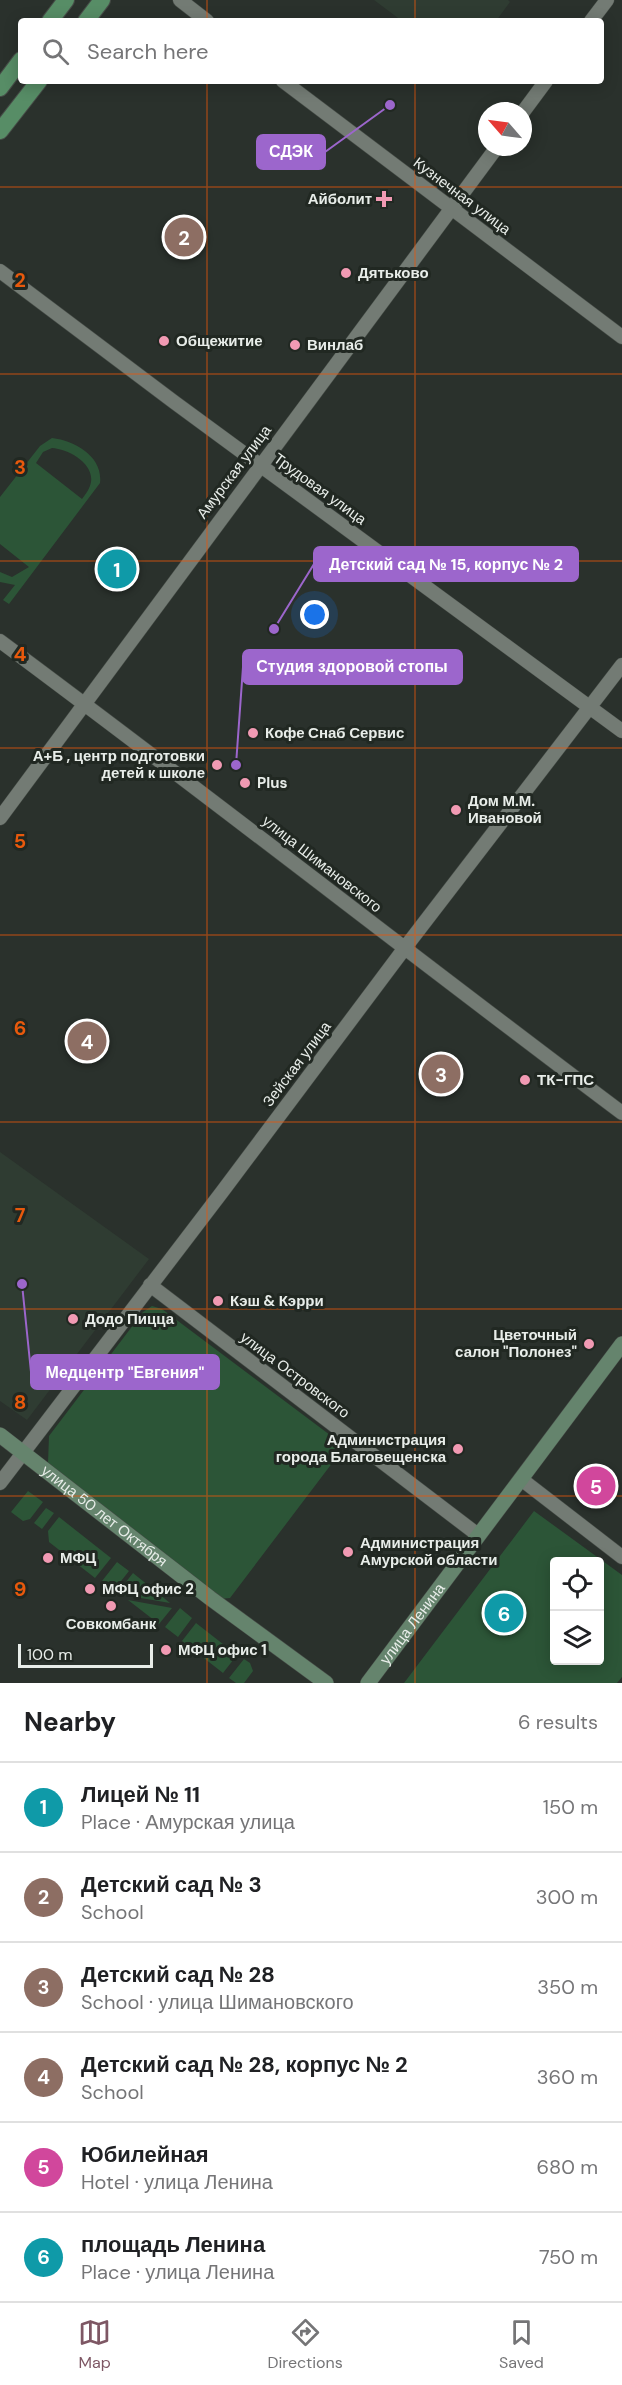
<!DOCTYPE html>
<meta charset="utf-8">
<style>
body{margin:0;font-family:"DM Sans",sans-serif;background:#f6f6f6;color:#202124}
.controls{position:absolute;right:18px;bottom:18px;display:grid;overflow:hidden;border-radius:6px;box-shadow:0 3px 15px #0003}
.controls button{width:54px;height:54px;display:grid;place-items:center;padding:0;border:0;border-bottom:2px solid #e0e0e0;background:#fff;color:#202124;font:30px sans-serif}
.compass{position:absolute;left:478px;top:102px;width:54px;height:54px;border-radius:50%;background:#fff;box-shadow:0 3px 15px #0003;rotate:298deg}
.scale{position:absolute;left:18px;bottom:15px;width:135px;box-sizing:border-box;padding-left:6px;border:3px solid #e8ede9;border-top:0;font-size:16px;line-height:21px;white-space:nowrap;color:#e8ede9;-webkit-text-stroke:4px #212822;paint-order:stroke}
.you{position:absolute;left:315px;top:615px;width:21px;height:21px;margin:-15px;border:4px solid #fff;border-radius:50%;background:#1a73e8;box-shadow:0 0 0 9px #1a73e833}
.badge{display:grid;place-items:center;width:39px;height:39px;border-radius:50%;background:#7e5764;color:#fff;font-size:20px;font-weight:700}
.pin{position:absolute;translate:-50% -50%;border:3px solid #fff;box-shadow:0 2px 6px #0006}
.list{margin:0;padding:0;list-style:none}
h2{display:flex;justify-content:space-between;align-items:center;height:78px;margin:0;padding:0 24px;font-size:26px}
h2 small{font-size:20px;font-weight:400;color:#757577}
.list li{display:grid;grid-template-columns:39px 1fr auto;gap:18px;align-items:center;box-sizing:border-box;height:90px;padding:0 24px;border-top:2px solid #e0e0e0}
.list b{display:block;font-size:22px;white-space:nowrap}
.list p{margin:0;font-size:20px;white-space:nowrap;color:#757577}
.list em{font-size:20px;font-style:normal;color:#757577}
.icon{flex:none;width:33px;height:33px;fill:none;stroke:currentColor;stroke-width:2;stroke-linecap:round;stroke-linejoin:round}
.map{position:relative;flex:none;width:622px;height:1683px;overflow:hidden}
.search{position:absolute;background:#fff;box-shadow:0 3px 15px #0003;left:18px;right:18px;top:18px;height:66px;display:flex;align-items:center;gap:15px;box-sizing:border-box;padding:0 21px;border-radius:6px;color:#757577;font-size:22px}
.sheet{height:618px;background:#fff}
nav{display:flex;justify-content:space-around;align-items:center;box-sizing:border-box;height:84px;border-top:2px solid #e0e0e0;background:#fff;font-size:16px;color:#757577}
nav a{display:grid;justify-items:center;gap:3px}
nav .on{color:#7e5764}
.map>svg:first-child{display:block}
.built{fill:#2f3c32}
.green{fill:#2c5537;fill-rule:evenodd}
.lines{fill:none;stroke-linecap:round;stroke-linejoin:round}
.tertiary-casing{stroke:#464c47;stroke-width:15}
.secondary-casing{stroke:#464c47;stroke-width:16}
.primary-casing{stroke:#464c47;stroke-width:18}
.tertiary{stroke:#737b74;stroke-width:14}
.secondary{stroke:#65846d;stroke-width:15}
.primary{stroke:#578d66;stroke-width:16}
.grid{fill:none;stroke:#e8590c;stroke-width:1.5;stroke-opacity:0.55}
.poi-dot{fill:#f19ab3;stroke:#212822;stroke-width:2}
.labels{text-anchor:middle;stroke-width:6;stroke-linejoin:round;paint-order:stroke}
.street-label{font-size:15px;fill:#e8ede9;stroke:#212822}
.poi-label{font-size:15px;font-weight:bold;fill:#e8ede9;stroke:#212822;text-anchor:start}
.grid-label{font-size:20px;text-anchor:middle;font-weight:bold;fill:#e8590c;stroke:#212822;stroke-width:6;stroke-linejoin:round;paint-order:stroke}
.leader{fill:none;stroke:#9c66cc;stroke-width:2}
.callout-dot{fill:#9c66cc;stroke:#212822;stroke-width:2}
.callout{fill:#9c66cc;stroke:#9c66cc;stroke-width:2}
.callout-label{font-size:16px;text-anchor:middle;font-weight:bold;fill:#fff}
</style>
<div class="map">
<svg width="622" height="1683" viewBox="0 0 622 1683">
<rect width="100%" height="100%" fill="#2a312c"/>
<path class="built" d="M374 0H508L510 2 496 21H402Z
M0 1152 149 1259 27 1420 0 1401Z"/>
<path class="green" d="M52 438C76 441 103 457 100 483L9 604 3 600 15 585 0 582V572L12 577 29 567 0 544V497L40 446ZM52 448C68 449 94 463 91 482 90 488 86 494 82 499L36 463 43 452Z
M152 1306 162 1309 334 1438 341 1447 336 1458 230 1598 220 1599 48 1463 49 1436 143 1312Z
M28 1491 43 1502 30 1519 23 1521 11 1512Z
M46 1508 54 1513 42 1529 34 1523Z
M534 1511 622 1575V1677L617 1683H404ZM554 1562H600V1660H554Z
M59 1517 111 1558 95 1578 49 1542 48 1531Z
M117 1562 129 1571 114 1590 102 1581Z
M133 1573 170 1603 123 1595 118 1592Z
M128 1600 172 1608 159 1624Z
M180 1608 192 1618 178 1637 165 1627Z
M196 1623 237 1655 223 1673 182 1641Z
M244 1659 250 1663 253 1671 244 1683H236L229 1678Z"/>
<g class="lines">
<defs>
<path id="tertiary" d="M180 0 207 21
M591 21 607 0
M283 81 622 337
M523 112 546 81
M0 271 174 402 622 731
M0 641C209 796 414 957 622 1113
M0 818 497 147
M150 1285 478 1535
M521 1479 622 1557
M0 1483 222 1192 404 949 622 665"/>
<g id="secondary">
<path id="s1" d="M0 1435 210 1598 326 1683"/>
<path id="s2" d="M368 1683 622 1344"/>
</g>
<path id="primary" d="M50 21 66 0
M86 21 102 0
M0 88 21 60
M0 131 39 81"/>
</defs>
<use href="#tertiary" class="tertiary-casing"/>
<use href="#secondary" class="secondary-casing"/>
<use href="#primary" class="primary-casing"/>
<use href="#tertiary" class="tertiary"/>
<use href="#secondary" class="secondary"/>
<use href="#primary" class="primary"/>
</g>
<path class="grid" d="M207 0V21M415 0V21M207 81V1683M415 81V1683M0 187H622M0 374H622M0 561H622M0 748H622M0 935H622M0 1122H622M0 1309H622M0 1496H622"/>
<g class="poi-dot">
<path d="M381 190h6v6h6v6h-6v6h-6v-6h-6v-6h6z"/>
<circle cx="346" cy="273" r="6"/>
<circle cx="164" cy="341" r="6"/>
<circle cx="295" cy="345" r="6"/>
<circle cx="253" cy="733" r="6"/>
<circle cx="217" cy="765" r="6"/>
<circle cx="245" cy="783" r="6"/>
<circle cx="456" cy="810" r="6"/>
<circle cx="525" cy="1080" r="6"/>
<circle cx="218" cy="1301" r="6"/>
<circle cx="73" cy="1319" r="6"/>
<circle cx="589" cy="1344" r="6"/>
<circle cx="458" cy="1449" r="6"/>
<circle cx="348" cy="1552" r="6"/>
<circle cx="48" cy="1558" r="6"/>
<circle cx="90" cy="1589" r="6"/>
<circle cx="111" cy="1606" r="6"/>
<circle cx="166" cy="1650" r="6"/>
</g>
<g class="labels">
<g class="street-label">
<text transform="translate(462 196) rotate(37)" y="5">Кузнечная улица</text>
<text transform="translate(234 472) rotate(-53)" y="5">Амурская улица</text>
<text transform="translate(320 489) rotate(36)" y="5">Трудовая улица</text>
<text transform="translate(322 864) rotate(38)" y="5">улица Шимановского</text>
<text transform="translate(297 1064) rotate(-53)" y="5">Зейская улица</text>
<text transform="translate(295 1375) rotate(37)" y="5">улица Островского</text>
<text dy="5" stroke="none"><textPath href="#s1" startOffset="132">улица 50 лет Октября</textPath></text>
<text dy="5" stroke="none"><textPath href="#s2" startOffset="74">улица Ленина</textPath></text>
</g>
<g class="poi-label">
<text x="372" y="204" text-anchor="end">Айболит</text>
<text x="358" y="278">Дятьково</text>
<text x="176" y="346">Общежитие</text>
<text x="307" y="350">Винлаб</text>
<text x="265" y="738">Кофе Снаб Сервис</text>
<text x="205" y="761" text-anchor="end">А+Б , центр подготовки<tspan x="205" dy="17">детей к школе</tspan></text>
<text x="257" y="788">Plus</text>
<text x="468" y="806">Дом М.М.<tspan x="468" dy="17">Ивановой</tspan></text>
<text x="537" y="1085">ТК-ГПС</text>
<text x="230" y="1306">Кэш &amp; Кэрри</text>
<text x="85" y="1324">Додо Пицца</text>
<text x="577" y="1340" text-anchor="end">Цветочный<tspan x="577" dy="17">салон "Полонез"</tspan></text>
<text x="446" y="1445" text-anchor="end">Администрация<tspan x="446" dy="17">города Благовещенска</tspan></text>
<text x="360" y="1548">Администрация<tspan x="360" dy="17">Амурской области</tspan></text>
<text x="60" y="1563">МФЦ</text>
<text x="102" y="1594">МФЦ офис 2</text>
<text x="111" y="1629" text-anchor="middle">Совкомбанк</text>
<text x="178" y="1655">МФЦ офис 1</text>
</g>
</g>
<g class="grid-label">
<text x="20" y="287">2</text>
<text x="20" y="474">3</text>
<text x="20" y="661">4</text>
<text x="20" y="848">5</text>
<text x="20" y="1035">6</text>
<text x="20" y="1222">7</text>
<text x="20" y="1409">8</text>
<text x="20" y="1596">9</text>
</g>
<path class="leader" d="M390 105L325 152M274 629L314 564M236 765L243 667M22 1284L31 1372"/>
<g class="callout-dot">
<circle cx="390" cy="105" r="6"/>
<circle cx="274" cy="629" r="6"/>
<circle cx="236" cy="765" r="6"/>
<circle cx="22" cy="1284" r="6"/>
</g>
<g class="callout">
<rect x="257" y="135" width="68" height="34" rx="6"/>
<rect x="314" y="547" width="264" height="34" rx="6"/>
<rect x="243" y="650" width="219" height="34" rx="6"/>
<rect x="31" y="1355" width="188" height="34" rx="6"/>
</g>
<g class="callout-label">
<text x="291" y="157">СДЭК</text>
<text x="446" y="570">Детский сад № 15, корпус № 2</text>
<text x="352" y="672">Студия здоровой стопы</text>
<text x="125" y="1378">Медцентр "Евгения"</text>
</g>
</svg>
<div class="controls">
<button><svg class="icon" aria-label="locate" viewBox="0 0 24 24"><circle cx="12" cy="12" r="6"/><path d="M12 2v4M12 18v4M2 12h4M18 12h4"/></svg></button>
<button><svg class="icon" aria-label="layers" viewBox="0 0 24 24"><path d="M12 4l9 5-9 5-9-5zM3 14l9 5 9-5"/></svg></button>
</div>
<svg class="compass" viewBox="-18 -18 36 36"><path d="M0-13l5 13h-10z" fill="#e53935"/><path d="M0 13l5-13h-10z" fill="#757577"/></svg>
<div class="scale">100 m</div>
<div class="you"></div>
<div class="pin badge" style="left:117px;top:569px;background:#0f9aa8">1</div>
<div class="pin badge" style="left:184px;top:237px;background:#8d6e63">2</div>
<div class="pin badge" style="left:441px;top:1074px;background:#8d6e63">3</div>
<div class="pin badge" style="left:87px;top:1041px;background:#8d6e63">4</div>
<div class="pin badge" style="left:596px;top:1486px;background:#d1479c">5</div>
<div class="pin badge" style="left:504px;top:1613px;background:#0f9aa8">6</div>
<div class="search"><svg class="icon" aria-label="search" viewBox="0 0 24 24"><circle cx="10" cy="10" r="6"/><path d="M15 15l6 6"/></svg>Search here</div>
</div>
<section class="sheet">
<h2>Nearby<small>6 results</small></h2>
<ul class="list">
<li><span class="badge" style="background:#0f9aa8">1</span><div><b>Лицей № 11</b><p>Place · Амурская улица</p></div><em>150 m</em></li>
<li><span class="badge" style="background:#8d6e63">2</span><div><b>Детский сад № 3</b><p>School</p></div><em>300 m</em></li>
<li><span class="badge" style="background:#8d6e63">3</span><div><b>Детский сад № 28</b><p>School · улица Шимановского</p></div><em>350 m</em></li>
<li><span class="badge" style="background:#8d6e63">4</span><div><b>Детский сад № 28, корпус № 2</b><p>School</p></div><em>360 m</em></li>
<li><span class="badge" style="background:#d1479c">5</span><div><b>Юбилейная</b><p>Hotel · улица Ленина</p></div><em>680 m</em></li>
<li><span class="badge" style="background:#0f9aa8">6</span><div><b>площадь Ленина</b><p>Place · улица Ленина</p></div><em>750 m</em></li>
</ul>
</section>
<nav>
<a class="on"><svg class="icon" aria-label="map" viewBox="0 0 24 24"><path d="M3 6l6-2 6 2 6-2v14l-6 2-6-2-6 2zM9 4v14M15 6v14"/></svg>Map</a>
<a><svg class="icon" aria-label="directions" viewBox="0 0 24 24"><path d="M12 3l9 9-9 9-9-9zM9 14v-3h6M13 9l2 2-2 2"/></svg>Directions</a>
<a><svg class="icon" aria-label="saved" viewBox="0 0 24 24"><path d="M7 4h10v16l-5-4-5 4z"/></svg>Saved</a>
</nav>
